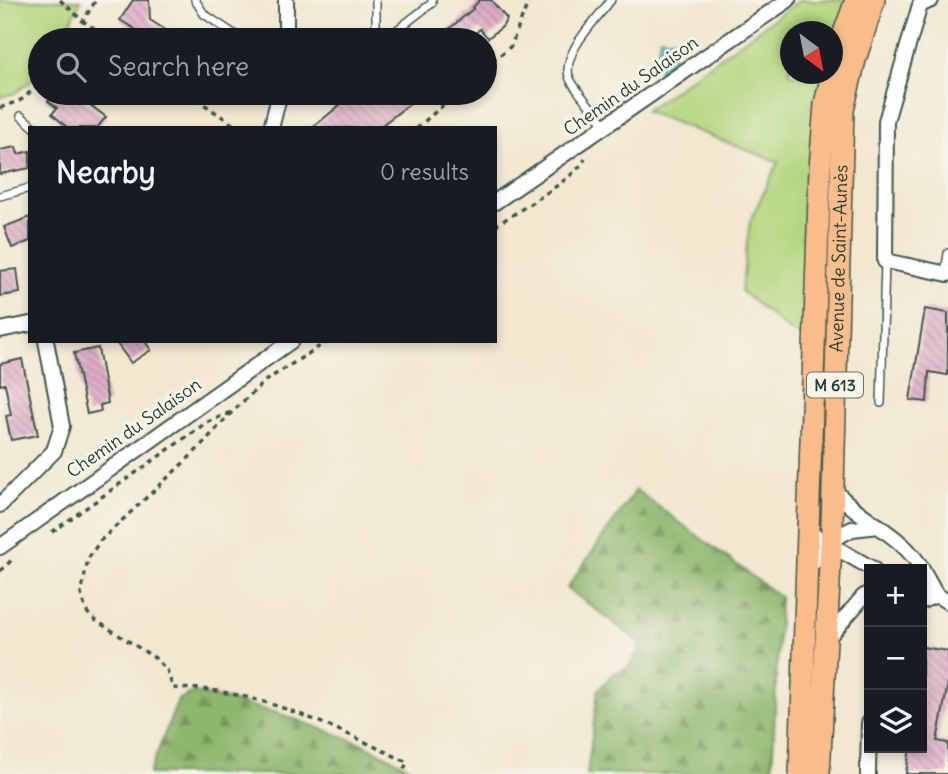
<!DOCTYPE html>
<meta charset="utf-8">
<style>
body{margin:0;font-family:Delius,sans-serif;background:#242831;color:#f1f3f6}
.controls{position:absolute;right:21px;bottom:21px;display:grid;overflow:hidden;border-radius:0px;box-shadow:0 4px 10px #0003}
.controls button{width:63px;height:63px;display:grid;place-items:center;padding:0;border:0;border-bottom:2px solid #363941;background:#171b24;color:#f1f3f6;font:35px sans-serif}
.compass{position:absolute;left:780px;top:21px;width:63px;height:63px;border-radius:50%;background:#171b24;box-shadow:0 4px 10px #0003;rotate:148deg}
.list{margin:0;padding:0;list-style:none}
h2{display:flex;justify-content:space-between;align-items:center;height:91px;margin:0;padding:0 28px;font-size:30px}
h2 small{font-size:23px;font-weight:400;color:#9ea1a6}
.icon{flex:none;width:38px;height:38px;fill:none;stroke:currentColor;stroke-width:2;stroke-linecap:round;stroke-linejoin:round}
.map{position:relative;flex:none;width:948px;height:774px;overflow:hidden}
.search{position:absolute;background:#171b24;box-shadow:0 4px 10px #0003;left:28px;top:28px;width:469px;height:77px;display:flex;align-items:center;gap:18px;box-sizing:border-box;padding:0 24px;border-radius:38px;color:#9ea1a6;font-size:26px}
.panel{position:absolute;background:#171b24;box-shadow:0 4px 10px #0003;left:28px;top:126px;width:469px;height:217px;border-radius:0px}
.map>svg:first-child{display:block}
.grass{fill:#b3d67e;stroke:#698a59;stroke-width:2}
.forest{fill:url(#forest-firs);stroke:#567a50;stroke-width:2}
.water{fill:#44b3be;stroke:#327879;stroke-width:2}
.building{fill:url(#building-back-hatch)}
.lines{fill:none;stroke-linecap:round;stroke-linejoin:round}
.lane-casing{stroke:#3f564b;stroke-width:10}
.street-casing{stroke:#3f564b;stroke-width:18}
.primary-casing{stroke:#3f564b;stroke-width:24}
.path{stroke:#3f564b;stroke-width:3.5;stroke-dasharray:5 5;stroke-linecap:butt}
.lane{stroke:#fff;stroke-width:7}
.street{stroke:#fff;stroke-width:14}
.primary{stroke:#f9bc8a;stroke-width:21}
.labels{text-anchor:middle;stroke-width:6;stroke-linejoin:round;paint-order:stroke}
.shield{fill:#f7f3e8;stroke:#60746a;stroke-width:2}
.shield-label{font-size:16px;font-weight:bold;fill:#1f3d34}
.street-label{font-size:18px;fill:#1f3d34;stroke:#f7f3e8}
</style>
<div class="map">
<svg width="948" height="774" viewBox="0 0 948 774">
<defs>
<pattern id="forest-firs" width="22" height="20" patternUnits="userSpaceOnUse" patternTransform="scale(1.75)"><rect width="22" height="20" fill="#8eb76d"/><path d="M5 1l3.5 6h-7zM16 11l3.5 6h-7z" fill="#73965a"/></pattern>
<pattern id="building-back-hatch" width="6" height="6" patternUnits="userSpaceOnUse" patternTransform="scale(1.75)"><rect width="6" height="6" fill="#ddacc5"/><path d="M-1 5l2 2M0 0l6 6M5-1l2 2" fill="none" stroke="#b38da1"/></pattern>
</defs>
<rect width="100%" height="100%" fill="#f7f3e8"/>
<filter id="ink" filterUnits="userSpaceOnUse"><feTurbulence type="fractalNoise" baseFrequency=".0143" numOctaves="2"/><feDisplacementMap in="SourceGraphic" scale="14" xChannelSelector="R" yChannelSelector="G"/><feConvolveMatrix kernelMatrix="1 2 1 2 8 2 1 2 1" color-interpolation-filters="sRGB"/></filter>
<filter id="wash" filterUnits="userSpaceOnUse"><feTurbulence type="fractalNoise" baseFrequency=".00686" numOctaves="4" result="noise"/><feDisplacementMap in="SourceGraphic" scale="28" xChannelSelector="R" yChannelSelector="G"/><feGaussianBlur stdDeviation="1.57" result="paint"/><feColorMatrix in="noise" values="0 0 0 0 0 0 0 0 0 0 0 0 0 0 0 0 0 1.4 0 .05"/><feComposite in="paint" operator="in"/></filter>
<g filter="url(#wash)">
<rect width="100%" height="100%" fill="#f2e7cf"/>
<path class="grass" d="M0 0H81L62 40H40V73L38 76 15 93 0 97Z
M800 0H849L833 43 832 32H790V74H826L805 337 791 332 741 291 750 221 778 162 645 111Z"/>
<path class="forest" d="M636 490 780 597 772 774H587L598 690 613 674 629 667 642 644 567 588Z
M194 692 278 713 363 744 416 771 415 774H149L178 700Z"/>
<path class="water" d="M660 37 677 40 672 69 662 72 655 67Z"/>
<g id="blocks">
<path class="building" d="M133 0H149L150 20 181 40H153L120 20Z
M480 0H491L507 19 502 27 488 38 480 29 468 40H436L474 8 473 7Z
M55 93H74L106 117 97 128H68L52 114 57 108 48 101Z
M339 93H424L378 128H312L340 105Z
M16 147 18 154 30 151V168L0 174V150Z
M30 217V241L12 248 4 227Z
M17 269 20 293 0 296V271Z
M925 309 948 313V375L929 372 927 402 910 400Z
M115 341H145L151 350 131 363Z
M98 348 108 403 100 405 101 411 87 414 74 353Z
M22 359 38 435 11 440 6 416 11 415 5 384 0 385V364Z
M922 647 948 651V684L937 741 948 743V774H906L910 748H922Z"/>
</g>
</g>
<g filter="url(#ink)">
<use href="#blocks" fill-opacity="0" stroke="#3f564b" stroke-width="2"/>
<g class="lines">
<defs>
<path id="lane" d="M195 0 204 14 243 40
M376 0V40
M373 40H384L432 3V0
M21 116 35 128
M607 126C595 112 579 95 570 79 559 55 597 19 611 0
M0 196 30 188
M945 273 948 253
M881 403 885 261"/>
<path id="street" d="M931 0 920 5 886 121 885 261 948 274
M286 40V0
M271 128 280 93
M495 202 788 0
M0 330 30 324
M832 487C858 520 901 532 922 569
M0 505 54 451 62 426 46 341
M808 532 873 569
M0 547 291 341
M807 569 837 537 852 529 879 526
M922 570 936 595 922 590
M922 601 936 595 948 602
M826 640 863 597 869 593
M868 774 869 723"/>
<g id="primary">
<path d="M832 71 837 52 856 0"/>
<path d="M800 774 820 168 825 104 832 74"/>
<path id="s1" d="M819 774 832 526 843 110 855 60 874 0"/>
</g>
</defs>
<use href="#lane" class="lane-casing"/>
<use href="#street" class="street-casing"/>
<use href="#primary" class="primary-casing"/>
<path class="path" d="M60 0 83 21 112 40
M71 40 96 0
M485 68 511 46 529 0
M188 93 238 128
M0 108 21 100 40 84
M417 128 457 93
M495 226C516 212 576 178 585 159
M328 341 265 381 233 411 193 454 100 541 88 559 81 594 86 611 92 618 155 658 167 670 173 688C185 689 198 688 210 690 280 700 344 732 407 762L402 774
M52 532 206 423 231 412
M0 571 14 558"/>
<use href="#lane" class="lane"/>
<use href="#street" class="street"/>
<use href="#primary" class="primary"/>
</g>
</g>
<g class="labels">
<rect class="shield" x="807" y="372.5" width="56" height="25" rx="5"/>
<g class="shield-label">
<text x="835" y="391">M 613</text>
</g>
<g class="street-label">
<text transform="translate(631 86) rotate(-35)" y="6">Chemin du Salaison</text>
<text dy="6" stroke="none"><textPath href="#s1" startOffset="516">Avenue de Saint-Aunès</textPath></text>
<text transform="translate(134 428) rotate(-35)" y="6">Chemin du Salaison</text>
</g>
</g>
</svg>
<div class="controls">
<button>+</button>
<button>−</button>
<button><svg class="icon" aria-label="layers" viewBox="0 0 24 24"><path d="M12 4l9 5-9 5-9-5zM3 14l9 5 9-5"/></svg></button>
</div>
<svg class="compass" viewBox="-18 -18 36 36"><path d="M0-13l5 13h-10z" fill="#e53935"/><path d="M0 13l5-13h-10z" fill="#9ea1a6"/></svg>
<div class="search"><svg class="icon" aria-label="search" viewBox="0 0 24 24"><circle cx="10" cy="10" r="6"/><path d="M15 15l6 6"/></svg>Search here</div>
<section class="panel">
<h2>Nearby<small>0 results</small></h2>
<ul class="list">
</ul>
</section>
</div>
